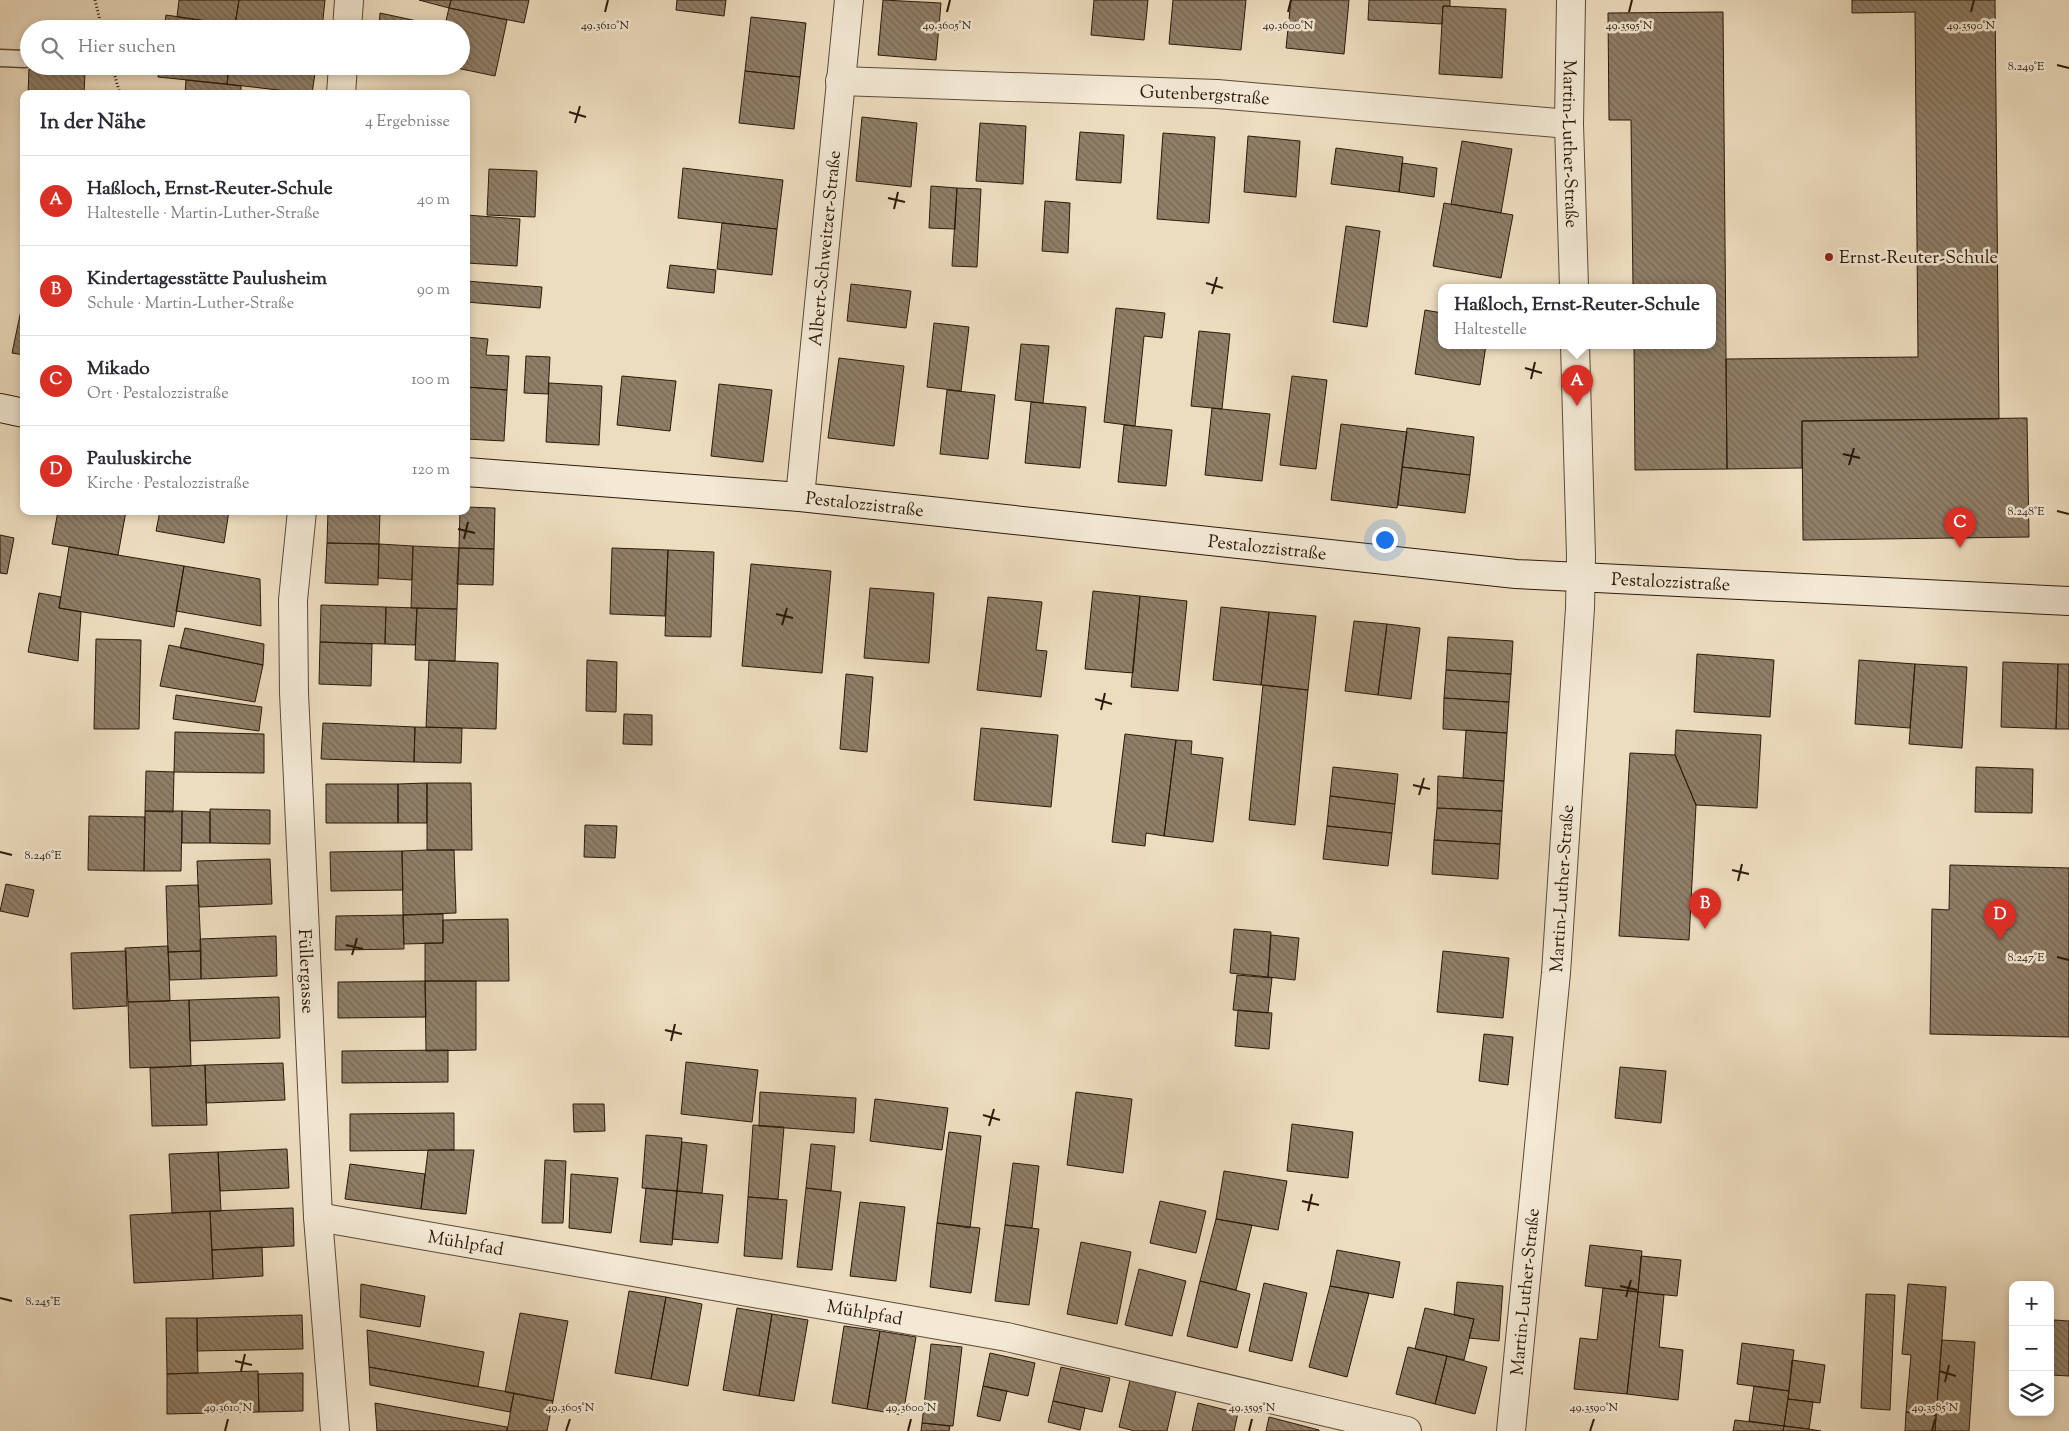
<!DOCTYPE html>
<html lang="de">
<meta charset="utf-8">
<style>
body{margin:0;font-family:"Sorts Mill Goudy",serif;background:#f2f2f3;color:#2b2b33}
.controls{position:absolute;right:15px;bottom:15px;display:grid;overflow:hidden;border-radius:10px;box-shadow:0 2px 8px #0003}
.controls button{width:45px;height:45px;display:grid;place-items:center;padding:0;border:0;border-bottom:1px solid #e1e1e2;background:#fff;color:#2b2b33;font:25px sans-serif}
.you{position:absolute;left:1384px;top:539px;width:18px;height:18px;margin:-12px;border:4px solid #fff;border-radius:50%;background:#1a73e8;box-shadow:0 0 0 8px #1a73e833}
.badge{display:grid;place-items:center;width:32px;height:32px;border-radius:50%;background:#d93025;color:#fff;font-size:16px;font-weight:700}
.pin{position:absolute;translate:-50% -41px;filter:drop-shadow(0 1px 2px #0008)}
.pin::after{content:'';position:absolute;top:26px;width:18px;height:15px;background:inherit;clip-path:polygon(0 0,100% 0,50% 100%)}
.popup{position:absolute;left:1438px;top:284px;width:278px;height:65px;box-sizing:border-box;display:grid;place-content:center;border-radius:10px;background:#fff;filter:drop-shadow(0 1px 4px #0005);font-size:16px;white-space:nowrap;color:#7c7c81}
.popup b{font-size:19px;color:#2b2b33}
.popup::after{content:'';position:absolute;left:50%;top:100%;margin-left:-10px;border:10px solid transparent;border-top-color:#fff}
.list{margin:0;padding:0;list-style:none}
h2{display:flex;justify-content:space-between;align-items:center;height:65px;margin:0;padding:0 20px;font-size:21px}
h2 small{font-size:16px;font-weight:400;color:#7c7c81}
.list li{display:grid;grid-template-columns:32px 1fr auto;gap:15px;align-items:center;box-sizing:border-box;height:90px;padding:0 20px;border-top:1px solid #e1e1e2}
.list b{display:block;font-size:19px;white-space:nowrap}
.list p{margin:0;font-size:16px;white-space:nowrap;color:#7c7c81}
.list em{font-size:16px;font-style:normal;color:#7c7c81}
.icon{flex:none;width:28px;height:28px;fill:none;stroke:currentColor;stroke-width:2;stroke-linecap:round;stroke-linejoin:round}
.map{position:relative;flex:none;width:2069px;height:1431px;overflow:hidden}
.search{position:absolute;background:#fff;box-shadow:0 2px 8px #0003;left:20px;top:20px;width:450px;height:55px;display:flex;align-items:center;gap:12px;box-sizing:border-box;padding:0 18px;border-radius:28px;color:#7c7c81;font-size:19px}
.panel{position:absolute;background:#fff;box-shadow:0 2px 8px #0003;left:20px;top:90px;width:450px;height:425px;border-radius:10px}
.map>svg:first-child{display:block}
.building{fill:url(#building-back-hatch);stroke:#2b190a}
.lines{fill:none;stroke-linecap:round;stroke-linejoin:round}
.lane-casing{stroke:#5c4a37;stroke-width:19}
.street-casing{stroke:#5c4a37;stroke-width:30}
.secondary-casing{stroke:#2b190a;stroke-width:30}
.path{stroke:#2b190a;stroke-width:3;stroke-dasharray:1 2.5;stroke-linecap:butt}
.lane{stroke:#f3e9d5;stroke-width:16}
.street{stroke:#f3e9d5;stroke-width:28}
.secondary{stroke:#f3e9d5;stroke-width:28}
.ticks{fill:none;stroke:#2b190a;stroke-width:2}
.poi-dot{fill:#8f2418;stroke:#f3e9d5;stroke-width:2}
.labels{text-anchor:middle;stroke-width:5;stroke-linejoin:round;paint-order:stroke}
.street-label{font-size:18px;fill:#2b190a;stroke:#f3e9d5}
.poi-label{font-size:18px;fill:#2b190a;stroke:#f3e9d5;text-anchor:start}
.ticks-label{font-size:12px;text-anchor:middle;fill:#2b190a;stroke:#f3e9d5;stroke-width:5;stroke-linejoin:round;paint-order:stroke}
</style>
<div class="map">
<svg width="2069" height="1431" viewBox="0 0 2069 1431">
<defs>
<pattern id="building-back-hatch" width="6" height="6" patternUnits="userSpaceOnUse" patternTransform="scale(1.25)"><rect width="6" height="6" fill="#907f68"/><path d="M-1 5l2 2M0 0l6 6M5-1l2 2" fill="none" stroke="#766754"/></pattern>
</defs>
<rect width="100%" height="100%" fill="#edddbf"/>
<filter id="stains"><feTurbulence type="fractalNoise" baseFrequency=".004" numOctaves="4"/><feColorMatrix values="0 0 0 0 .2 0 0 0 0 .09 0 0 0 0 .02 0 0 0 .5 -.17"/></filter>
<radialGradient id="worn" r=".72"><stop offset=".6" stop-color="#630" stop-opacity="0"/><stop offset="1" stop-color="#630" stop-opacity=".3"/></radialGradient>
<path class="building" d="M179 0H239L235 25 177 17Z
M239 0H325L322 29H264L235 25Z
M419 0H451L449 8Z
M451 0H529L524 23 449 8Z
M677 0H726L724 16 676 10Z
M883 0 941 3 936 60 878 55Z
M1094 0H1148L1144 40 1091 35Z
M1173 0H1246L1241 50 1169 44Z
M1291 0H1349L1344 54 1286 48Z
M1369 0H1450V6H1443L1442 24 1368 20Z
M1852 0H1995L1999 419 1802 421V468L1727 469 1726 359 1918 357 1915 12 1852 13Z
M1443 6 1506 9 1502 78 1439 74Z
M449 8 507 20 495 76 447 66H461V29H444Z
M1723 12 1727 469 1635 470 1634 345H1712V287H1633L1631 120H1609L1608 13Z
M380 13 445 27 444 29H379Z
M166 15 235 25V29H164Z
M751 17 806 23 800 77 745 71Z
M60 66H102L104 73 60 70Z
M159 66H229L227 84 158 77Z
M229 66H316L312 94 227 84Z
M29 69 85 72 84 94H28Z
M745 71 800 77 794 129 739 123Z
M186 80 241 86V94H185Z
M862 117 917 123 911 187 856 181Z
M980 123 1026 126 1023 184 976 181Z
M1080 132 1124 135 1121 183 1076 180Z
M1163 133 1215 137 1209 223 1157 219Z
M1248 136 1300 141 1296 197 1244 192Z
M1462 141 1512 149 1501 213 1451 204Z
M1336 148 1403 157 1399 192 1331 184Z
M1402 163 1437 168 1434 197 1399 192Z
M683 168 783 180 777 229 678 218Z
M489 169 537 171 535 217 487 215Z
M931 186 957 188 955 229 929 228Z
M957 188 981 189 977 267 952 266Z
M1045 201 1070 203 1068 253 1042 251Z
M1444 203 1513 215 1501 278 1433 266Z
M466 215 520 219 517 266 466 263Z
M722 223 777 229 772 275 717 269Z
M1346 226 1380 231 1367 327 1333 322Z
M670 265 716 270 714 293 667 288Z
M466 281 542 287 540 308 466 302Z
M851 284 911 291 906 328 847 321Z
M24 296V355L12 353Z
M1116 308 1165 313 1162 338 1144 336 1135 426 1104 422Z
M1425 310 1442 313V345H1486L1480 385 1415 374Z
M934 323 969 327 961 391 927 387Z
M1199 331 1230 334 1222 409 1191 406Z
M466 337 488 339 486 355 509 356 507 390 466 387Z
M1021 344 1049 346 1043 403 1015 400Z
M526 356 550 357 548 394 524 393Z
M839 358 904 366 894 446 828 438Z
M622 376 676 381 670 431 617 425Z
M1292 376 1327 380 1316 469 1280 465Z
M549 383 602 386 599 445 546 442Z
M719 384 772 390 763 462 711 456Z
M466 387 507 390 504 441 466 439Z
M947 390 995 395 988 459 940 454Z
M1031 402 1086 407 1080 468 1025 463Z
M1212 408 1270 414 1262 481 1205 475Z
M2027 418 2029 537 1803 540 1802 421Z
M1341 424 1407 432 1397 508 1331 500Z
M1124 425 1172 430 1166 486 1118 482Z
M1407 428 1474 437 1470 475 1402 467Z
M1402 467 1470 475 1465 513 1398 505Z
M466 507 495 508 494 549 459 548 460 511H466Z
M58 511H126L118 555 52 544Z
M160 511H229L224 543 156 531Z
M328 511H380L379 544 327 543Z
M0 535 14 538 7 574 0 573Z
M327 543 379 544 378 585 325 583Z
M379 544 413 546 412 580 378 578Z
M413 546 459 548 457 609 411 608Z
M69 547 184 566 174 627 59 608Z
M459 548 494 549 493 585 457 584Z
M612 548 668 550 665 616 610 614Z
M668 550 714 552 711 637 665 636Z
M751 564 831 571 822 673 742 666Z
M184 566 260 579 261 626 176 611Z
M870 588 934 593 929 663 864 658Z
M1093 591 1140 596 1133 673 1085 669Z
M39 593 61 597 59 608 81 612 78 661 28 652Z
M1140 596 1187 601 1178 691 1131 687Z
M988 597 1042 602 1036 650 1047 651 1041 697 977 690Z
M321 605 386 607 385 644 320 642Z
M386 607 417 608 415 645 385 644Z
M1221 607 1269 612 1261 685 1213 680Z
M417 608 457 609 455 661 415 660Z
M1269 612 1316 616 1308 690 1261 685Z
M1354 621 1387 624 1378 695 1345 691Z
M1387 624 1420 628 1411 699 1378 695Z
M185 628 264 644 263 665 180 648Z
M1448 637 1513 641 1511 674 1446 670Z
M96 639 141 640 139 729H94Z
M320 642 372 644 371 686 319 684Z
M169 645 263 665 255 702 160 686Z
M1697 654 1774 660 1770 717 1694 712Z
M429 660 498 663 496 729 426 727Z
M587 660 617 662 616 712 586 711Z
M1859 660 1915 664 1910 728 1855 724Z
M2003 662 2058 664 2056 729 2001 727Z
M1915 664 1967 667 1962 748 1909 744Z
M2058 664H2069V729H2056Z
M1446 670 1511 674 1509 702 1444 698Z
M846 674 873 677 867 752 840 749Z
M1263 685 1308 690 1295 825 1249 820Z
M176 695 262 707 259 731 173 719Z
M1444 698 1509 702 1507 733 1443 729Z
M624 714 652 715V745L623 744Z
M323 723 415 727 414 762 321 759Z
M415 727 462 728 461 763 414 762Z
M981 728 1058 735 1051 807 974 800Z
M1466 730 1507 733 1504 781 1463 778Z
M1676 730 1761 735 1757 808 1696 805 1675 755Z
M175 732 264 734V773L174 772Z
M1125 734 1176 740 1164 836 1146 833 1145 846 1112 842Z
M1176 740 1192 741 1191 754 1223 758 1213 842 1164 836Z
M1630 753 1675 755 1696 805 1689 940 1619 936Z
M1333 767 1398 774 1395 804 1330 796Z
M1976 767 2033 769 2032 813 1975 812Z
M146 771 174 772 173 812 145 811Z
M1438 776 1504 781 1502 811 1437 808Z
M427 783V823H398V784Z
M427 783H471L472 850H427Z
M326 784H398V823H326Z
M1330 796 1395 804 1392 833 1327 826Z
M1437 808 1502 811 1500 844 1434 840Z
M210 809 270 810V844L210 843Z
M145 811H182L181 871H144Z
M182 811 210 812V843H182Z
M89 816 145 817 144 871 88 870Z
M585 825 617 826 615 858 584 857Z
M1327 826 1392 833 1388 866 1323 859Z
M1434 840 1500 844 1498 879 1432 874Z
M427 850H454L456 913 403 915 402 851Z
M402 851 403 890 331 891 330 852Z
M270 859 272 904 199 907 197 861Z
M1950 865 2069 868V1037L1930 1034 1932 909 1949 910Z
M6 884 34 890 28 917 0 911Z
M198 885 201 951 168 952 166 886Z
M443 914V943L404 944 403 915Z
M403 915 404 949 335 950 336 916Z
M508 919 509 981H425V943H443V920Z
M1234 929 1271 932 1268 977 1230 973Z
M1271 935 1299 938 1295 980 1268 977Z
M276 936 277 976 201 979 200 939Z
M168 946 170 1001 128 1002 125 948Z
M126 951 127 1006 73 1009 71 953Z
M201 951V979L170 980 168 952Z
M1443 951 1509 958 1503 1018 1437 1012Z
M1237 975 1272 978 1268 1013 1233 1010Z
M425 981 426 1017 338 1018V982Z
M425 981H476V1050L426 1051Z
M279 997 280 1038 190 1041 189 1000Z
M189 1000 191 1066 130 1068 128 1002Z
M1238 1010 1272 1013 1269 1049 1235 1046Z
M1484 1034 1513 1037 1508 1085 1479 1081Z
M448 1050V1082L342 1083V1051Z
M686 1062 758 1070 752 1122 681 1114Z
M283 1063 285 1100 206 1103 205 1065Z
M205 1065 207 1125 152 1126 150 1068Z
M1620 1067 1666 1071 1661 1123 1615 1118Z
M760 1092 856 1098 854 1133 759 1126Z
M1076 1092 1132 1099 1123 1173 1067 1165Z
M875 1099 948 1108 942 1150 870 1141Z
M573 1104H604L605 1131 574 1132Z
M454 1113V1150L350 1151V1114Z
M1292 1124 1353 1132 1348 1178 1287 1171Z
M753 1125 784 1127 778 1199 748 1197Z
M949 1132 981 1136 970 1228 937 1223Z
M646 1135 682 1138 677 1191 642 1188Z
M682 1142 707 1145 702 1193 677 1191Z
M811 1144 835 1146 831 1191 806 1188Z
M287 1149 289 1188 220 1191 218 1152Z
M428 1150H474L466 1214 421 1209Z
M218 1152 221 1211 172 1213 169 1154Z
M545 1160 566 1161 563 1223H542Z
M1013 1163 1039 1166 1032 1228 1005 1225Z
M350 1164 425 1174 421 1209 345 1199Z
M1224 1171 1287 1181 1278 1230 1216 1219Z
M571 1174 618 1178 611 1233 569 1228Z
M646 1188 677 1191 672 1245 640 1242Z
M806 1188 841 1192 832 1270 797 1267Z
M677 1191 723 1195 718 1243 672 1239Z
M748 1197 787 1200 782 1259 744 1256Z
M1160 1201 1206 1211 1196 1253 1150 1243Z
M860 1202 905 1207 896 1281 850 1276Z
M293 1208 294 1246 212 1250 210 1211Z
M210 1211 213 1279 134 1283 130 1215Z
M1216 1219 1252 1225 1236 1290 1200 1281Z
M937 1223 980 1228 971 1293 930 1287Z
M1005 1225 1039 1229 1029 1305 995 1301Z
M1081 1242 1131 1252 1117 1324 1067 1314Z
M1590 1245 1642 1251 1638 1292 1585 1286Z
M262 1247 263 1276 213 1279 212 1250Z
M1337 1250 1400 1262 1393 1298 1330 1286Z
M1641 1256 1681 1260 1677 1296 1638 1292Z
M1139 1269 1186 1281 1172 1336 1125 1325Z
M1200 1281 1250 1294 1237 1348 1187 1336Z
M1457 1282 1503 1286 1499 1341 1469 1338 1474 1319 1454 1315Z
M1264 1283 1307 1293 1292 1361 1249 1351Z
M361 1284 425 1296 420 1327 360 1317Z
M1908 1284 1946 1287 1936 1415 1906 1412 1911 1355 1902 1354Z
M1330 1286 1369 1293 1347 1377 1309 1367Z
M1603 1288 1638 1292 1627 1394 1574 1389 1580 1338 1597 1340Z
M629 1291 666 1297 651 1379 615 1373Z
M1638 1292 1664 1295 1659 1347 1683 1350 1678 1400 1627 1394Z
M1866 1294 1895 1295 1890 1410 1861 1408Z
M666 1297 702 1304 688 1386 651 1379Z
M737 1308 772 1314 759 1396 723 1390Z
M1425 1308 1474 1319 1464 1360 1415 1349Z
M520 1313 568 1321 553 1401 505 1392Z
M772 1314 808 1320 794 1401 759 1396Z
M302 1315 303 1349 197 1351V1318Z
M166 1318H197L198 1373 167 1374Z
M2054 1320 2069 1321V1376L2051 1375Z
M844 1326 880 1331 867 1409 832 1403Z
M367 1330 484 1352 478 1387 369 1367Z
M880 1331 916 1337 903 1415 867 1409Z
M2050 1334H2053L2051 1375H2050Z
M1942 1340 1975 1342 1969 1431H1935Z
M1742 1343 1794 1350 1789 1391 1737 1384Z
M931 1344 962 1347 953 1426 922 1423Z
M1408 1347 1447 1356 1435 1404 1396 1394Z
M990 1353 1035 1363 1028 1396 983 1386Z
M1447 1356 1487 1367 1475 1414 1435 1404Z
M1792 1360 1825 1365 1820 1403 1788 1399Z
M369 1367 514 1393 510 1412 370 1385Z
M1061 1367 1110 1378 1102 1412 1053 1401Z
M258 1371 259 1412 167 1414V1374Z
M303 1373V1411L259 1412 258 1374Z
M1130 1380 1176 1391 1167 1431H1135L1119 1427Z
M983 1386 1007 1391 1000 1421 977 1416Z
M1754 1386 1789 1391 1784 1426 1749 1421Z
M514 1393 553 1401 547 1431H507Z
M1788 1399 1813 1402 1809 1429 1784 1426Z
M1053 1401 1085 1408 1080 1430 1048 1422Z
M375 1403 507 1427V1431H377Z
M1198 1403 1238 1413 1234 1431H1192Z
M1906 1412 1936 1415 1935 1431H1905Z
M1269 1417 1319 1430V1431H1266Z
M1735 1420 1784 1426 1783 1431H1733Z
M922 1423 950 1426 949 1431H921Z
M1784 1426 1809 1429 1821 1431H1783Z"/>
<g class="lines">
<defs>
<path id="lane" d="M0 58 25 59"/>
<g id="street">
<path id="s1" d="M1571 0 1569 124 1574 287"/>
<path d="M347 29 349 0"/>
<path id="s2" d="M840 81 1217 94 1569 124"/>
<path d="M341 94 343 66"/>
<path id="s3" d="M800 497 849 0"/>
<path id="s4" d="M302 511 293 600 294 693 318 1217 335 1431"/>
<path id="s5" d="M318 1217 1007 1337 1407 1431"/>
<path id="s6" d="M1511 1431 1556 973 1580 608 1581 556 1575 345"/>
</g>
<g id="secondary">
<path d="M0 408 24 413"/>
<path id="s7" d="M466 472 800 497 1516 574 2069 601"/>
</g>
</defs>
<use href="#lane" class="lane-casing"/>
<use href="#street" class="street-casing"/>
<use href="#secondary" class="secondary-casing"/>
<path class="path" d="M95 0 102 29
M112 66 120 94"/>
<use href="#lane" class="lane"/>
<use href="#street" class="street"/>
<use href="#secondary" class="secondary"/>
</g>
<path class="ticks" d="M605 12 608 0M947 12 950 0M1288 12 1291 0M1629 12 1632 0M1971 12 1974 0M2057 65 2069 68M569 112 586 117M575 123 580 106M888 198 905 202M894 209 898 192M1206 283 1223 288M1212 294 1217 277M1525 368 1542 373M1531 379 1535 362M1843 454 1860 458M1849 465 1854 448M2057 511 2069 514M458 529 475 533M464 539 468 522M776 614 793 618M782 625 787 608M1095 699 1112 704M1101 710 1105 693M1413 785 1430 789M1419 795 1424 778M0 852 12 855M1732 870 1749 874M1738 881 1742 864M346 945 363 949M352 955 357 938M2057 957 2069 960M665 1030 682 1034M671 1041 675 1024M983 1115 1000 1120M989 1126 994 1109M1302 1201 1319 1205M1308 1211 1312 1194M1620 1286 1637 1290M1626 1297 1631 1280M0 1298 12 1301M235 1361 252 1365M241 1371 245 1354M1939 1371 1956 1376M1945 1382 1949 1365M225 1431 228 1419M566 1431 570 1419M908 1431 911 1419M1249 1431 1252 1419M1590 1431 1594 1419M1932 1431 1935 1419"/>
<circle class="poi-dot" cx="1829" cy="257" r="5"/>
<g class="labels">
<g class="street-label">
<text dy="6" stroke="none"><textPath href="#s2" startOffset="365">Gutenbergstraße</textPath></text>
<text dy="6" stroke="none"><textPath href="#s1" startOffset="144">Martin-Luther-Straße</textPath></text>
<text dy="6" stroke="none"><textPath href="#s3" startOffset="250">Albert-Schweitzer-Straße</textPath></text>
<text dy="6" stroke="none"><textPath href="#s7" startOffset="400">Pestalozzistraße</textPath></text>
<text dy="6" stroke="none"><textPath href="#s7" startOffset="805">Pestalozzistraße</textPath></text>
<text dy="6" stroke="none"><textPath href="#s7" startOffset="1210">Pestalozzistraße</textPath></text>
<text dy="6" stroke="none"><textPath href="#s6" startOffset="545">Martin-Luther-Straße</textPath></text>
<text dy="6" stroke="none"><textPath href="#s4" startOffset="461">Füllergasse</textPath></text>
<text dy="6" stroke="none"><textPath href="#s5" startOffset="150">Mühlpfad</textPath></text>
<text dy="6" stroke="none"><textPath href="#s6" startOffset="140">Martin-Luther-Straße</textPath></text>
<text dy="6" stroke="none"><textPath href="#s5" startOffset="555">Mühlpfad</textPath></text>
</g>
<g class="poi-label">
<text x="1839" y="263">Ernst-Reuter-Schule</text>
</g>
</g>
<g class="ticks-label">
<text x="605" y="29">49.3610°N</text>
<text x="947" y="29">49.3605°N</text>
<text x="1288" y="29">49.3600°N</text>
<text x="1629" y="29">49.3595°N</text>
<text x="1971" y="29">49.3590°N</text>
<text x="2026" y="70">8.249°E</text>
<text x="2026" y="515">8.248°E</text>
<text x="43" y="859">8.246°E</text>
<text x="2026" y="961">8.247°E</text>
<text x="43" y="1305">8.245°E</text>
<text x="228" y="1411">49.3610°N</text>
<text x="570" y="1411">49.3605°N</text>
<text x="911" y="1411">49.3600°N</text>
<text x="1252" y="1411">49.3595°N</text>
<text x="1594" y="1411">49.3590°N</text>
<text x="1935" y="1411">49.3585°N</text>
</g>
<rect width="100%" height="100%" filter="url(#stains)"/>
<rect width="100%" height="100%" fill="url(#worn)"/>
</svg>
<div class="controls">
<button>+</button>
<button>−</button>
<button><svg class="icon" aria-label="layers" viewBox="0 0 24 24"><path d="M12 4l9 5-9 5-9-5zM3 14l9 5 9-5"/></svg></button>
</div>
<div class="you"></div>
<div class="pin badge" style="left:1577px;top:406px">A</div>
<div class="popup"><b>Haßloch, Ernst-Reuter-Schule</b>Haltestelle</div>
<div class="pin badge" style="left:1705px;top:929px">B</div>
<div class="pin badge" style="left:1960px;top:548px">C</div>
<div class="pin badge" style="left:2000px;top:940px">D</div>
<div class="search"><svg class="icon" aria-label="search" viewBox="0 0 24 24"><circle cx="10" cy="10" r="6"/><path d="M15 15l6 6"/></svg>Hier suchen</div>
<section class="panel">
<h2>In der Nähe<small>4 Ergebnisse</small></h2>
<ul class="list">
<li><span class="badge">A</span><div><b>Haßloch, Ernst-Reuter-Schule</b><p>Haltestelle · Martin-Luther-Straße</p></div><em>40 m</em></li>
<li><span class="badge">B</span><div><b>Kindertagesstätte Paulusheim</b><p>Schule · Martin-Luther-Straße</p></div><em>90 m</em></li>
<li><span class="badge">C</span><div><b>Mikado</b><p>Ort · Pestalozzistraße</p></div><em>100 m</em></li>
<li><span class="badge">D</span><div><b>Pauluskirche</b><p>Kirche · Pestalozzistraße</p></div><em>120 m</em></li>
</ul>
</section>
</div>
